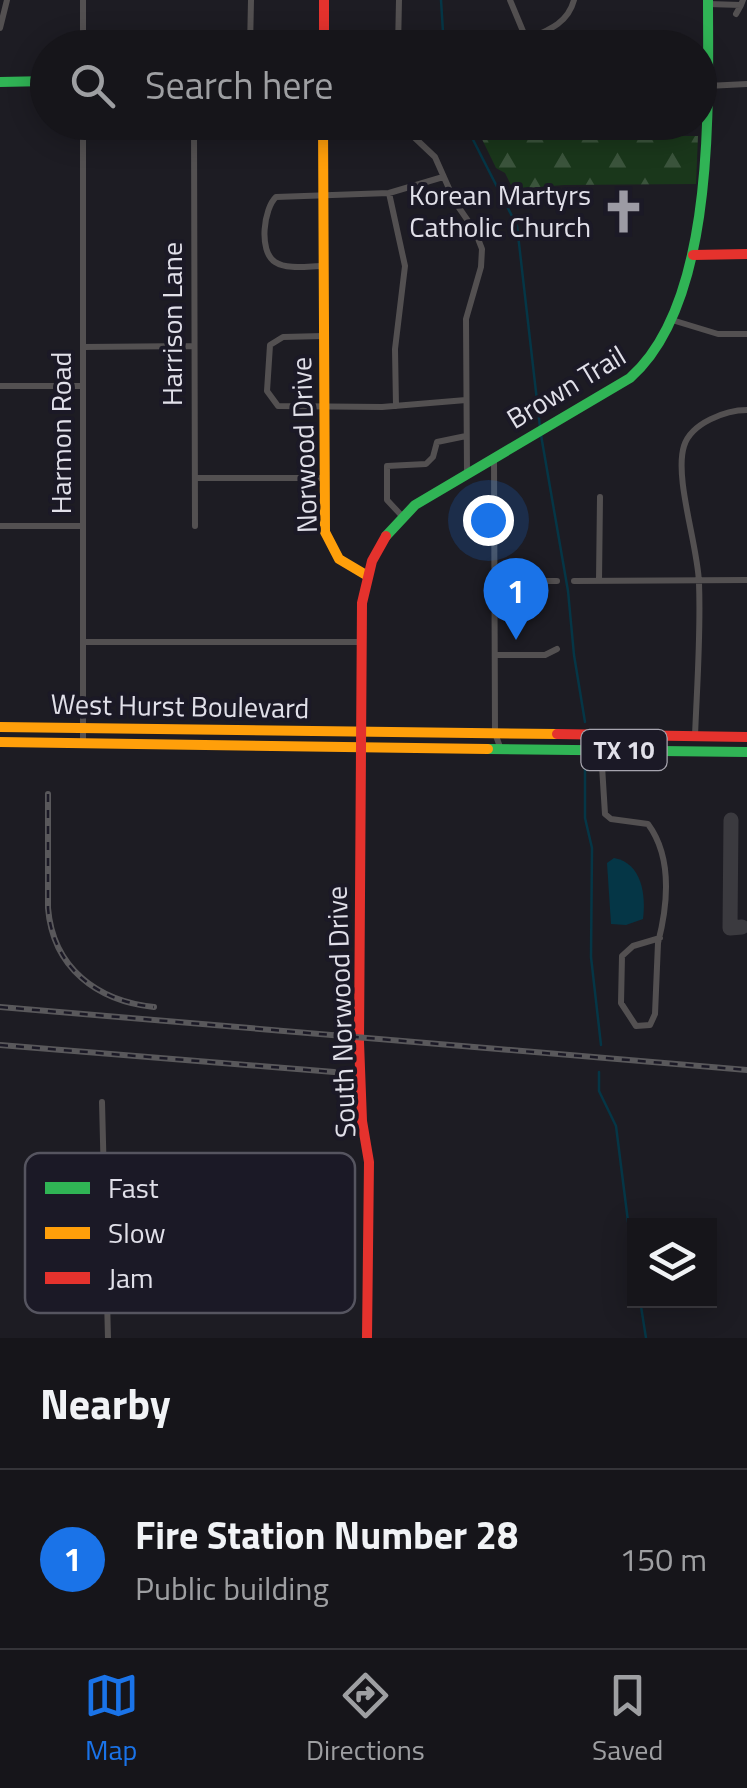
<!DOCTYPE html>
<style>
body{margin:0;font-family:"Titillium Web",sans-serif;background:#1f1e23;color:#f1f3f6}
.controls{position:absolute;right:30px;bottom:30px;display:grid;overflow:hidden;border-radius:0px;box-shadow:0 5px 25px #0003}
.controls button{width:90px;height:90px;display:grid;place-items:center;padding:0;border:0;border-bottom:2px solid #353439;background:#16151a;color:#f1f3f6;font:50px sans-serif}
.you{position:absolute;left:488px;top:520px;width:35px;height:35px;margin:-25px;border:8px solid #fff;border-radius:50%;background:#1a73e8;box-shadow:0 0 0 15px #1a73e833}
.badge{display:grid;place-items:center;width:65px;height:65px;border-radius:50%;background:#1a73e8;color:#fff;font-size:32px;font-weight:700}
.pin{position:absolute;translate:-50% -82px;filter:drop-shadow(0 2px 5px #0008)}
.pin::after{content:'';position:absolute;top:52px;width:35px;height:30px;background:inherit;clip-path:polygon(0 0,100% 0,50% 100%)}
.list{margin:0;padding:0;list-style:none}
h2{display:flex;justify-content:space-between;align-items:center;height:130px;margin:0;padding:0 40px;font-size:42px}
h2 small{font-size:32px;font-weight:400;color:#9e9fa2}
.list li{display:grid;grid-template-columns:65px 1fr auto;gap:30px;align-items:center;box-sizing:border-box;height:180px;padding:0 40px;border-top:2px solid #353439}
.list b{display:block;font-size:38px;white-space:nowrap}
.list p{margin:0;font-size:32px;white-space:nowrap;color:#9e9fa2}
.list em{font-size:32px;font-style:normal;color:#9e9fa2}
.icon{flex:none;width:55px;height:55px;fill:none;stroke:currentColor;stroke-width:2;stroke-linecap:round;stroke-linejoin:round}
.map{position:relative;flex:none;width:747px;height:1338px;overflow:hidden}
.search{position:absolute;background:#16151a;box-shadow:0 5px 25px #0003;left:30px;right:30px;top:30px;height:110px;display:flex;align-items:center;gap:25px;box-sizing:border-box;padding:0 35px;border-radius:55px;color:#9e9fa2;font-size:38px}
.sheet{height:310px;background:#16151a}
nav{display:flex;justify-content:space-around;align-items:center;box-sizing:border-box;height:140px;border-top:2px solid #353439;background:#16151a;font-size:28px;color:#9e9fa2}
nav a{display:grid;justify-items:center;gap:5px}
nav .on{color:#1a73e8}
.map>svg:first-child{display:block}
.forest{fill:url(#forest-firs)}
.water{fill:#053646}
.lines{fill:none;stroke-linecap:round;stroke-linejoin:round}
.stream{stroke:#053646;stroke-width:2.5}
.taxiway{stroke:#3b3a3f;stroke-width:15}
.street{stroke:#535051;stroke-width:6}
.fast{stroke:#30b455;stroke-width:10}
.slow{stroke:#ff9f0a;stroke-width:10}
.jam{stroke:#e5322d;stroke-width:10}
.rail-casing{stroke:#59585b;stroke-width:6}
.rail{stroke:#1b1926;stroke-width:2.5;stroke-dasharray:8;stroke-linecap:butt}
.labels{text-anchor:middle;stroke-width:8;stroke-linejoin:round;paint-order:stroke}
.shield{fill:#1b1926;stroke:#a6a4ae;stroke-width:2.5}
.shield-label{font-size:25px;font-weight:bold;fill:#e1e0e9}
.poi-label{font-size:28px;fill:#e1e0e9;stroke:#1b1926;text-anchor:end}
.street-label{font-size:28px;fill:#e1e0e9;stroke:#1b1926}
.key{fill:#1b1926;stroke:#565560;stroke-width:2.5}
.key-label{font-size:28px;fill:#e1e0e9}
</style>
<div class="map">
<svg width="747" height="1338" viewBox="0 0 747 1338">
<defs>
<pattern id="forest-firs" width="22" height="20" patternUnits="userSpaceOnUse" patternTransform="scale(2.5)"><rect width="22" height="20" fill="#1a371b"/><path d="M5 1l3.5 6h-7zM16 11l3.5 6h-7z" fill="#3b543c"/></pattern>
</defs>
<rect width="100%" height="100%" fill="#1d1c23"/>
<path class="forest" d="M480 135 698 136 696 184 564 185 513 189 505 173 496 168Z"/>
<path class="water" d="M614 858C642 863 646 895 643 919L626 925 611 924 607 863Z"/>
<g class="lines">
<path class="stream" d="M441 0 444 48
M464 122 517 226 540 427
M541 435 568 591 574 655 585 722
M585 762V818L592 848 591 957 601 1045
M599 1072V1091L616 1126 634 1269
M640 1300 646 1338"/>
<path class="taxiway" d="M731 820 730 928 742 927"/>
<path class="street" d="M510 0 530 48
M708 4 741 5 743 0
M736 14 741 5
M0 28 7 0
M528 39C549 30 568 23 574 0
M83 48V0
M250 48 251 0
M398 48 399 0
M707 86 747 84
M194 122 195 526
M398 122 435 157 455 202 475 231 482 249 481 267 466 319 467 473
M194 123 323 124
M389 193 405 266 395 349 396 406
M323 266C309 266 287 270 275 262 258 251 264 208 276 197L389 193 443 177
M672 320 718 334H747
M323 336 283 337 270 345 267 391 278 406 382 407 466 400
M83 347 194 346
M0 386H83
M494 457 495 733 500 747
M195 478H324
M402 516 387 500V466L426 464 433 457 437 442 466 436
M0 526H83
M495 581H557
M574 581 747 580
M599 581 600 497
M83 642H362
M495 655H545L557 649
M695 736C697 685 701 633 699 583 698 546 674 478 684 446 691 423 726 410 747 410
M83 743V122
M601 750 605 814 611 819 648 824C673 858 668 904 658 943L655 1014 650 1025 636 1026 621 1003 622 956 633 946 660 938
M102 1102 108 1338"/>
<path class="fast" d="M0 82 48 81
M386 536 415 505 630 378C716 302 708 106 708 0
M488 749 747 752"/>
<path class="slow" d="M323 122 325 532 339 559 366 575
M0 727 557 734
M0 742 488 749"/>
<path class="jam" d="M324 0V48
M693 255 747 254
M557 734 747 737
M367 1338 369 1162 362 1121 359 1042 362 603 372 561 386 536"/>
<defs>
<path id="rail" d="M48 794V908C53 968 97 1001 154 1007
M0 1007 747 1070
M0 1045 334 1072"/>
</defs>
<use href="#rail" class="rail-casing"/>
<use href="#rail" class="rail"/>
</g>
<defs>
<symbol id="church-bare" viewBox="-9 -9 18 18"><path d="M-1.2-6h2.4v3.5h3.3v2.4h-3.3V6h-2.4V-.1h-3.3v-2.4h3.3Z" fill="#9c9ba4" stroke="#1b1926" stroke-width="2.5" paint-order="stroke"/></symbol>
</defs>
<g fill-rule="evenodd">
<use href="#church-bare" x="592" y="180" width="63" height="63"/>
</g>
<g class="labels">
<rect class="shield" x="581.5" y="730" width="85" height="40" rx="8"/>
<g class="shield-label">
<text x="624" y="759">TX 10</text>
</g>
<g class="poi-label">
<text x="591" y="205">Korean Martyrs<tspan x="591" dy="32">Catholic Church</tspan></text>
</g>
<g class="street-label">
<text transform="translate(172 324) rotate(-90)" y="10">Harrison Lane</text>
<text transform="translate(566 387) rotate(-31)" y="10">Brown Trail</text>
<text transform="translate(61 433) rotate(-90)" y="10">Harmon Road</text>
<text transform="translate(304 445) rotate(-92)" y="10">Norwood Drive</text>
<text transform="translate(180 706) rotate(1)" y="10">West Hurst Boulevard</text>
<text transform="translate(341 1012) rotate(-92)" y="10">South Norwood Drive</text>
</g>
</g>
<rect x="25" y="1153" width="330" height="160" rx="15" class="key"/>
<rect x="45" y="1182" width="45" height="12" fill="#30b455"/>
<rect x="45" y="1227" width="45" height="12" fill="#ff9f0a"/>
<rect x="45" y="1272" width="45" height="12" fill="#e5322d"/>
<g class="key-label">
<text x="108" y="1198">Fast</text>
<text x="108" y="1243">Slow</text>
<text x="108" y="1288">Jam</text>
</g>
</svg>
<div class="controls">
<button><svg class="icon" aria-label="layers" viewBox="0 0 24 24"><path d="M12 4l9 5-9 5-9-5zM3 14l9 5 9-5"/></svg></button>
</div>
<div class="you"></div>
<div class="pin badge" style="left:516px;top:640px">1</div>
<div class="search"><svg class="icon" aria-label="search" viewBox="0 0 24 24"><circle cx="10" cy="10" r="6"/><path d="M15 15l6 6"/></svg>Search here</div>
</div>
<section class="sheet">
<h2>Nearby<small></small></h2>
<ul class="list">
<li><span class="badge">1</span><div><b>Fire Station Number 28</b><p>Public building</p></div><em>150 m</em></li>
</ul>
</section>
<nav>
<a class="on"><svg class="icon" aria-label="map" viewBox="0 0 24 24"><path d="M3 6l6-2 6 2 6-2v14l-6 2-6-2-6 2zM9 4v14M15 6v14"/></svg>Map</a>
<a><svg class="icon" aria-label="directions" viewBox="0 0 24 24"><path d="M12 3l9 9-9 9-9-9zM9 14v-3h6M13 9l2 2-2 2"/></svg>Directions</a>
<a><svg class="icon" aria-label="saved" viewBox="0 0 24 24"><path d="M7 4h10v16l-5-4-5 4z"/></svg>Saved</a>
</nav>
